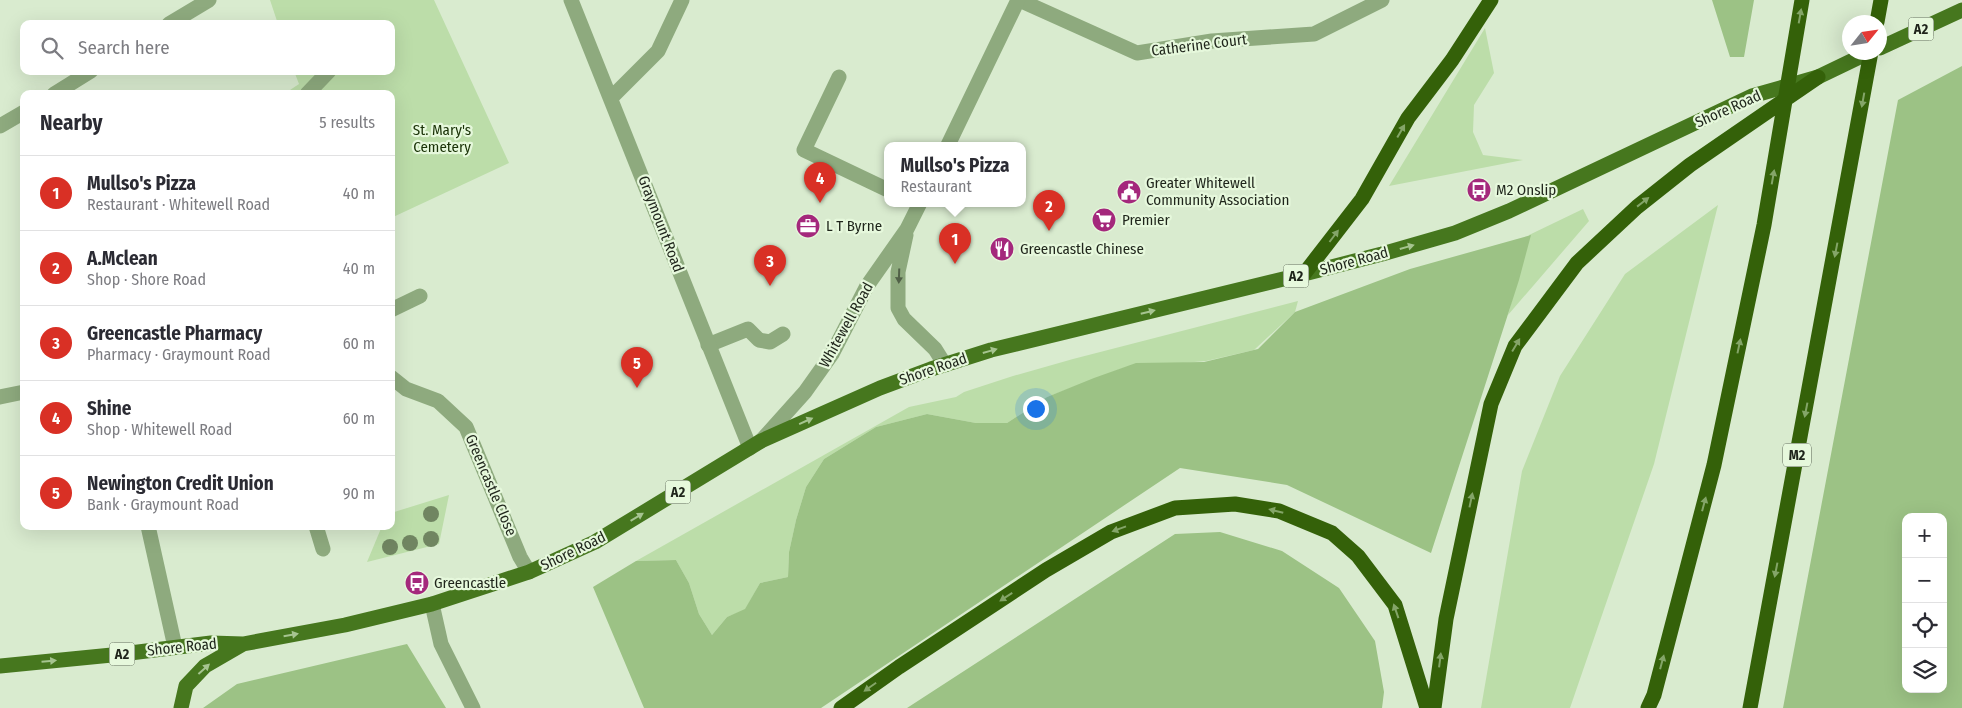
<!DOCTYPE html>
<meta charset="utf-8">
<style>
body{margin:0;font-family:"Fira Sans Condensed",sans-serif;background:#f2f2f3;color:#2b2b33}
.controls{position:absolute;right:15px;bottom:15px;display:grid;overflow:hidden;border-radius:10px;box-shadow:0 5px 20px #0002}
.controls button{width:45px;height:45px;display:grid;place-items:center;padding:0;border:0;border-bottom:1px solid #e1e1e2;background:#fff;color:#2b2b33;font:25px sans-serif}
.compass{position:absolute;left:1842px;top:15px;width:45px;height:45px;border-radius:50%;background:#fff;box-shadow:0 5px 20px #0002;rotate:60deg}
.you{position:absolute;left:1035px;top:408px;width:18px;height:18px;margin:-12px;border:4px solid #fff;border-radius:50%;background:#1a73e8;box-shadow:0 0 0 8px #1a73e833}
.badge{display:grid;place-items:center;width:32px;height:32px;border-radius:50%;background:#d93025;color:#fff;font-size:16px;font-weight:700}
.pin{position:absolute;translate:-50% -41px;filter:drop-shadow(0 1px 2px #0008)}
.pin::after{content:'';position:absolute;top:26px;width:18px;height:15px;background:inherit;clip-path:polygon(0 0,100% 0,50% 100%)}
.popup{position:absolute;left:884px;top:142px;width:142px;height:65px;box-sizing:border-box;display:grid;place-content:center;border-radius:10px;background:#fff;filter:drop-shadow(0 1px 4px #0005);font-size:16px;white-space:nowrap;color:#7c7c81}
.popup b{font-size:19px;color:#2b2b33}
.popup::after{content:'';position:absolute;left:50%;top:100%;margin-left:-10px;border:10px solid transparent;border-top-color:#fff}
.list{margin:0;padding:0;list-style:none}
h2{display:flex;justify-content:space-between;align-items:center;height:65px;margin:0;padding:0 20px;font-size:21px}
h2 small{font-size:16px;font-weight:400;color:#7c7c81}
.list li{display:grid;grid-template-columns:32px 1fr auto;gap:15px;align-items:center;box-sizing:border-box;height:75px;padding:0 20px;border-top:1px solid #e1e1e2}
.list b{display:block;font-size:19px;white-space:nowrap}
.list p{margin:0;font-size:16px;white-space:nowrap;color:#7c7c81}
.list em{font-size:16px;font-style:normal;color:#7c7c81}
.icon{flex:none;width:28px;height:28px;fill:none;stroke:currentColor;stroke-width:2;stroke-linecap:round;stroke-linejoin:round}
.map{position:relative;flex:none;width:1962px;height:708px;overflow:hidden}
.search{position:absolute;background:#fff;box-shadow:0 5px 20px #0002;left:20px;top:20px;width:375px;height:55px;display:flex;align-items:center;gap:12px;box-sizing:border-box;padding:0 18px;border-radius:10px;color:#7c7c81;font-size:19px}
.panel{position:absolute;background:#fff;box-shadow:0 5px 20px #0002;left:20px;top:90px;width:375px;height:440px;border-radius:10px}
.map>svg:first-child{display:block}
.green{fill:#bcdda9}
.forest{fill:#9cc285;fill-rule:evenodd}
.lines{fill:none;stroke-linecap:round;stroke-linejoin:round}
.service{stroke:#8eaa7e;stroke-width:15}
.minor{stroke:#8eaa7e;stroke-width:15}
.tertiary{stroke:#8eaa7e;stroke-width:15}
.primary{stroke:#46771e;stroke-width:15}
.motorway{stroke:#346109;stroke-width:15}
.tree{fill:#708561}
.oneway{fill:#84a568}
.oneway2{fill:#a6c490}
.oneway3{fill:#516148}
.labels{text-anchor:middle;stroke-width:4.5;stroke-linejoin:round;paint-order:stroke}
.shield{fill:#e6f8dc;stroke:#5b6455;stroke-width:1}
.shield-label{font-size:14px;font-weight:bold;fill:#1f251b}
.street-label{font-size:15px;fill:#1f251b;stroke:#e6f8dc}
.park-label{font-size:15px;fill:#1a3207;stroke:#e6f8dc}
.poi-label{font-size:15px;fill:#1f251b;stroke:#e6f8dc;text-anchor:start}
</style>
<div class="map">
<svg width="1962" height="708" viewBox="0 0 1962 708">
<rect width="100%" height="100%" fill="#d9ebcf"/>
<path class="green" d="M270 0H434L509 163 391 218V94H284L299 84 294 71H391V24H278Z
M1485 28 1494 73 1474 105 1473 132 1483 155 1523 160 1389 186Z
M1718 205 1654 464 1570 708H1481L1522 471 1560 376 1625 274Z
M1583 209 1589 221 1508 315 1529 235Z
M1298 301 1295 312 1254 350 1206 361 1123 368 1047 397 1007 423H976L927 414 876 427 824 459 806 487 796 520 789 552 788 577 760 583 745 610 727 617 712 635 699 614 689 583 676 560 636 561 909 407 956 397 964 392 1013 376 1073 359Z
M449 495 439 544 367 562 382 526H391V513Z"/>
<path class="forest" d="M1712 0H1754L1744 57H1730Z
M1962 66V708H1783L1898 100ZM1906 517H1943V689H1906Z
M1531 235 1519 280 1431 553 1287 485 1180 468 821 708H644L593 587 636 561 676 560 689 583 699 614 712 635 727 617 745 609 760 583 788 577 789 552 796 520 806 487 824 459 876 427 927 414 976 423H1007L1047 397 1094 378 1136 363 1204 362 1258 349 1295 312 1410 269Z
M1220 532 1282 551 1339 588 1375 641 1384 692 1382 708H907L1175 534Z
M407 644 446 708H203L237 684Z"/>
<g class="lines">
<path class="service" d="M839 77 804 150 888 190
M307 94 329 71
M708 345 748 329 759 340 770 342 783 334
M0 397 24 392
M148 526 175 647
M316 526 323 549
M432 604 441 644 473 708"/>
<path class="minor" d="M571 0 750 448
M1019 0 1137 53 1212 41 1314 34 1382 0
M169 24 209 0
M54 94 91 71
M611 98 658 51 682 0
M0 126 24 112
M391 310 420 296
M391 377 406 389 438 401 466 427 520 557 529 572"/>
<path class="tertiary" d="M948 145 1018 0
M906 235 898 272V308L904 319 935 349 945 365
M761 441 805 392 832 354 867 286 907 229 920 203"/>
<path class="primary" d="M1880 48 1962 10
M0 666 122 654 211 643 243 644 345 625 432 604 529 572 595 542 761 441 880 388 931 369 991 350 1304 274 1382 254 1455 233 1509 211 1752 96 1818 77 1870 52
M181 708 186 686 205 666 243 644"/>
<path class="motorway" d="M1877 22 1881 0
M1304 274 1362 199 1408 118 1452 60 1491 0
M841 708 899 667 1046 570 1111 532 1175 508 1235 504 1279 511 1332 533 1358 556 1395 605 1427 708
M1434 708 1446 619 1491 404 1515 346 1577 263 1637 207 1690 165 1818 77
M1648 708 1654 695 1714 465 1764 225 1802 0
M1750 708 1871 52"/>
</g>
<g class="tree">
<circle cx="431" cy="514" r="8"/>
<circle cx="431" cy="539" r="8"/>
<circle cx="410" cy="543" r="8"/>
<circle cx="390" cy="547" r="8"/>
</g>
<defs><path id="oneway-solid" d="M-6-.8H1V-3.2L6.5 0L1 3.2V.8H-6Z" transform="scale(1.25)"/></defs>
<g class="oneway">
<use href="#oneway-solid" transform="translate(1800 16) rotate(-80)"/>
<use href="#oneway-solid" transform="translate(1863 100) rotate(100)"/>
<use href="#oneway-solid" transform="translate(1401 131) rotate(-60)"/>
<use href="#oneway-solid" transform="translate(1773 177) rotate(-80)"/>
<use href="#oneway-solid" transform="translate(1643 202) rotate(-38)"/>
<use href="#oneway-solid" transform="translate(1334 236) rotate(-53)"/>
<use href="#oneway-solid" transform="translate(1836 250) rotate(101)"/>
<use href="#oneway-solid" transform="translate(1516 345) rotate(-59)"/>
<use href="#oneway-solid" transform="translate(1739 346) rotate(-78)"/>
<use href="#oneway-solid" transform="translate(1806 410) rotate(101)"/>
<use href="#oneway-solid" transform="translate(1471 500) rotate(-78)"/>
<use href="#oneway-solid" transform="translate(1704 504) rotate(-75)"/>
<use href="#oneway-solid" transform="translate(1276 511) rotate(-166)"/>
<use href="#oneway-solid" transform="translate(1119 529) rotate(160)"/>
<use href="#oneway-solid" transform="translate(1776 570) rotate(101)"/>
<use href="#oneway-solid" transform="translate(1006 597) rotate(147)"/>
<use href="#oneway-solid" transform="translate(1396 611) rotate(-109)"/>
<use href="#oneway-solid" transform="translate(1440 660) rotate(-83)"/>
<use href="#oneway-solid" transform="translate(1662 662) rotate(-75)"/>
<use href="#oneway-solid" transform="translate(870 687) rotate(145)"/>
</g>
<g class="oneway2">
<use href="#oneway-solid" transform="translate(1407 247) rotate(-16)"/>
<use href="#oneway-solid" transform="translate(1148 312) rotate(-14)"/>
<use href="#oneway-solid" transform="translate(990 351) rotate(-16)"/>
<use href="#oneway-solid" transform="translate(806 421) rotate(-24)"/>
<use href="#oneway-solid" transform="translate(637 517) rotate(-31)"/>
<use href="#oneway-solid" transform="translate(291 635) rotate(-10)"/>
<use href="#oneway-solid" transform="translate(49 661) rotate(-5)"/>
<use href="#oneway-solid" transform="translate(204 669) rotate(-42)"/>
</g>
<use class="oneway3" href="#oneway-solid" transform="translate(899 276) rotate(92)"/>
<defs>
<symbol id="bus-disc" viewBox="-11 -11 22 22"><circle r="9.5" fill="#a4287c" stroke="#e6f8dc"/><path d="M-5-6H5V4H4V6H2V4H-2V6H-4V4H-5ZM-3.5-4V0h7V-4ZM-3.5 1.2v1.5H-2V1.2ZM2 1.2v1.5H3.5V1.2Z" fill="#fff"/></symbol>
<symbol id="civic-disc" viewBox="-11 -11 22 22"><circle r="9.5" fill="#a4287c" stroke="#e6f8dc"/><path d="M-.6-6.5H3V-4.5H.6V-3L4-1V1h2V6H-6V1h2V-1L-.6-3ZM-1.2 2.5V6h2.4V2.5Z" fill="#fff"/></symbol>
<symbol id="supermarket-disc" viewBox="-11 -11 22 22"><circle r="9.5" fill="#a4287c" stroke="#e6f8dc"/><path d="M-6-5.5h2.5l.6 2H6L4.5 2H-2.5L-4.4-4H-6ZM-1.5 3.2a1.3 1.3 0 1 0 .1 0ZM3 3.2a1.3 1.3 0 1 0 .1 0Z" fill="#fff"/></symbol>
<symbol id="office-disc" viewBox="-11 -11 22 22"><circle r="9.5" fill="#a4287c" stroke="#e6f8dc"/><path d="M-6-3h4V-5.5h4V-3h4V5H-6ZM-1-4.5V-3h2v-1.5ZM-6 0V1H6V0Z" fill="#fff"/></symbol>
<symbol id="restaurant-disc" viewBox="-11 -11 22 22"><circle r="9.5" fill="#a4287c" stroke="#e6f8dc"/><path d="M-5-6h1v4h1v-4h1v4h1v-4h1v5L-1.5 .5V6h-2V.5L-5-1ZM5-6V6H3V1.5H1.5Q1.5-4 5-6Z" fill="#fff"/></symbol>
</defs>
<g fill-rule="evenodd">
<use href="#bus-disc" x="1465" y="176" width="28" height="28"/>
<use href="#civic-disc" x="1115" y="178" width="28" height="28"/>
<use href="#supermarket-disc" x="1090" y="206" width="28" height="28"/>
<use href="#office-disc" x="794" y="212" width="28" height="28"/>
<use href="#restaurant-disc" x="988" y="235" width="28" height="28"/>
<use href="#bus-disc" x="403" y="569" width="28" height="28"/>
</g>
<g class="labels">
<g class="shield">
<rect x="1908.5" y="17.5" width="25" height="23" rx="4"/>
<rect x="1283.5" y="264.5" width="25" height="23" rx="4"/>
<rect x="1783" y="443.5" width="28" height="23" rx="4"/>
<rect x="665.5" y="480.5" width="25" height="23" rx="4"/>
<rect x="109.5" y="642.5" width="25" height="23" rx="4"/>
</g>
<g class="shield-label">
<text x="1921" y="34">A2</text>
<text x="1296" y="281">A2</text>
<text x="1797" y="460">M2</text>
<text x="678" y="497">A2</text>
<text x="122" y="659">A2</text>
</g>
<g class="street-label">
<text transform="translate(1199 45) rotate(-7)" y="5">Catherine Court</text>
<text transform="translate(1728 109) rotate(-24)" y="5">Shore Road</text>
<text transform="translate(661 224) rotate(69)" y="5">Graymount Road</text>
<text transform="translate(1354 261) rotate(-15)" y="5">Shore Road</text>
<text transform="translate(846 325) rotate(-61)" y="5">Whitewell Road</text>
<text transform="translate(933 369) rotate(-19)" y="5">Shore Road</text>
<text transform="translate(491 485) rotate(67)" y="5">Greencastle Close</text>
<text transform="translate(573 551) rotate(-26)" y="5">Shore Road</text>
<text transform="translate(182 647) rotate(-6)" y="5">Shore Road</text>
</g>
<g class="park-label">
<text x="442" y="135">St. Mary's<tspan x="442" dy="17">Cemetery</tspan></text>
</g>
<g class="poi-label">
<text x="1146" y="188">Greater Whitewell<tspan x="1146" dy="17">Community Association</tspan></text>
<text x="1496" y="195">M2 Onslip</text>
<text x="1122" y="225">Premier</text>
<text x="826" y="231">L T Byrne</text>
<text x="1020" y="254">Greencastle Chinese</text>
<text x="434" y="588">Greencastle</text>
</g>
</g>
</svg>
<div class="controls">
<button>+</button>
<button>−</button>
<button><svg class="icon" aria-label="locate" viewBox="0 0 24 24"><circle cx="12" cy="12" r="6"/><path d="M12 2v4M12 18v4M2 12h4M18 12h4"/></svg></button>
<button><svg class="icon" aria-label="layers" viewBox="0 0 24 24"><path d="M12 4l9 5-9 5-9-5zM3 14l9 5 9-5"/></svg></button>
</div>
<svg class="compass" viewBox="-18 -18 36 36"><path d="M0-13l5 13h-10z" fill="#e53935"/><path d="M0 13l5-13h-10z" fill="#7c7c81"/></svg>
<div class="you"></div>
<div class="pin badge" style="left:955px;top:264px">1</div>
<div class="popup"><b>Mullso's Pizza</b>Restaurant</div>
<div class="pin badge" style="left:1049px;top:231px">2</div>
<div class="pin badge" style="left:770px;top:286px">3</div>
<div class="pin badge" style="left:820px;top:203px">4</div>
<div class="pin badge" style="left:637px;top:388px">5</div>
<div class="search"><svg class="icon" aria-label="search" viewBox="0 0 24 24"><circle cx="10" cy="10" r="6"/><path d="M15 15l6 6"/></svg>Search here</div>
<section class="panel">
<h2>Nearby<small>5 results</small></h2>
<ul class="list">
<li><span class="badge">1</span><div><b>Mullso's Pizza</b><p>Restaurant · Whitewell Road</p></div><em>40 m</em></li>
<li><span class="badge">2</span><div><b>A.Mclean</b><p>Shop · Shore Road</p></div><em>40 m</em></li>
<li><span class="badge">3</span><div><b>Greencastle Pharmacy</b><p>Pharmacy · Graymount Road</p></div><em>60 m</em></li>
<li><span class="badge">4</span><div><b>Shine</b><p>Shop · Whitewell Road</p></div><em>60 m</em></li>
<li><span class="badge">5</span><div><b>Newington Credit Union</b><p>Bank · Graymount Road</p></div><em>90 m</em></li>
</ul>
</section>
</div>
